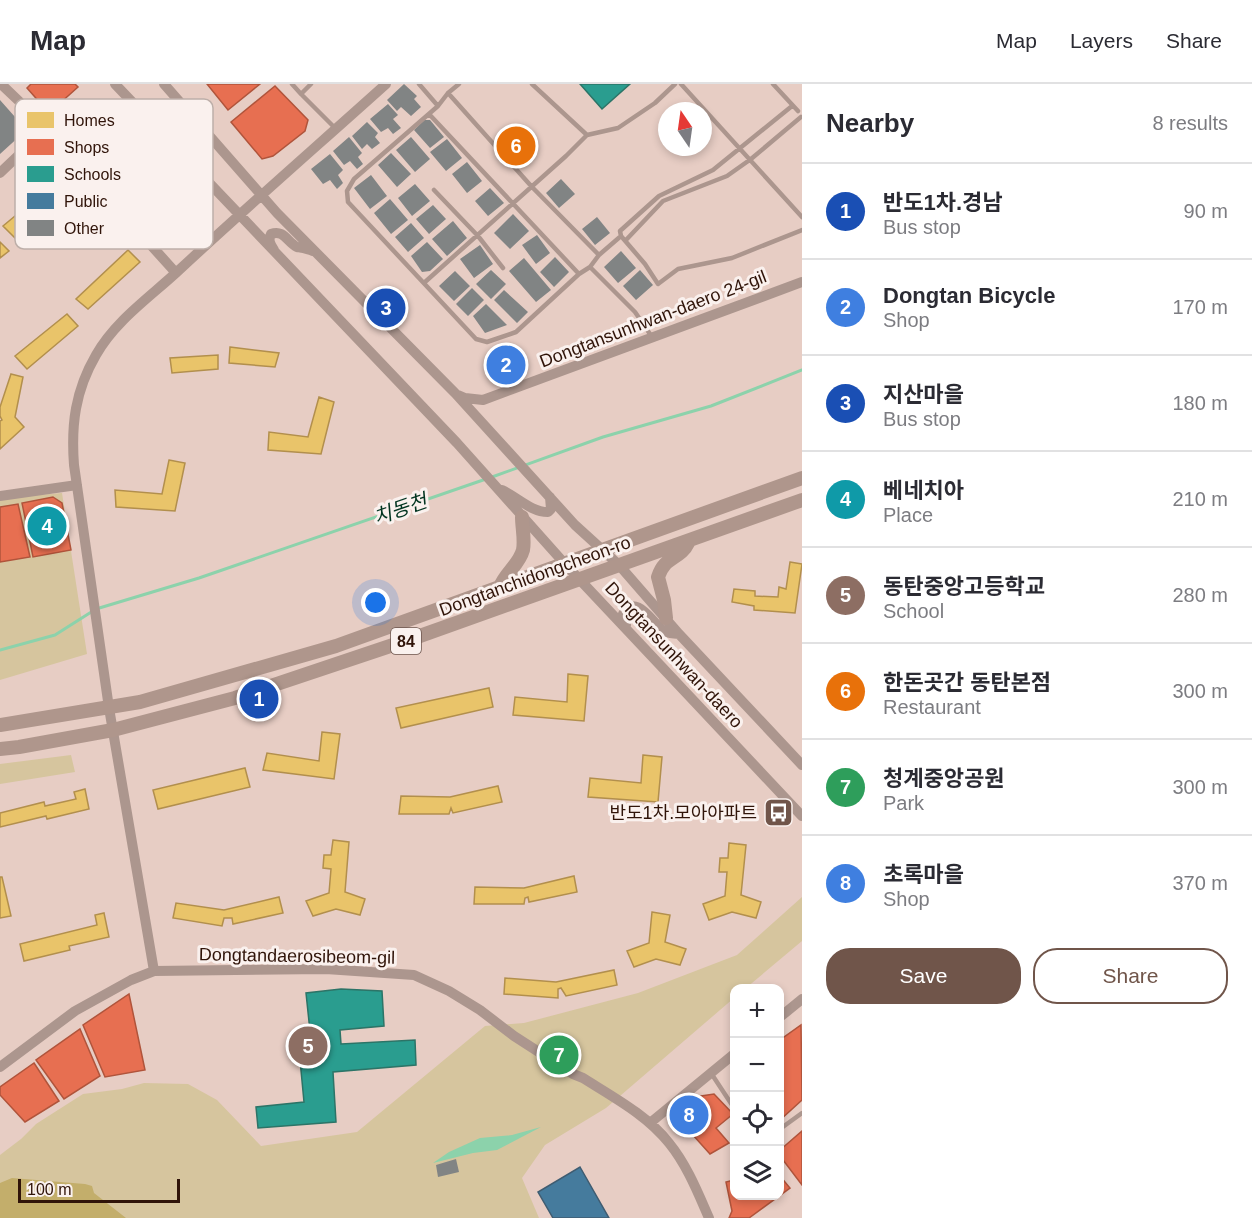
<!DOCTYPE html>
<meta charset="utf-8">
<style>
body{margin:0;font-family:Helvetica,"Noto Sans KR",sans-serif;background:#f2f2f3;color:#2b2b33}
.controls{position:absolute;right:18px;bottom:18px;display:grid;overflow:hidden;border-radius:12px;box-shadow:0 3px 9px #0003}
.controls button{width:54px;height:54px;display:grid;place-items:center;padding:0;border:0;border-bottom:2px solid #e1e1e2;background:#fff;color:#2b2b33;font:30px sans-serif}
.compass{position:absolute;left:658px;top:18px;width:54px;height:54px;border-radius:50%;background:#fff;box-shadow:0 3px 9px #0003;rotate:347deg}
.scale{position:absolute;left:18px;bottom:15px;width:162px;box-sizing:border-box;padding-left:6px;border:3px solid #301409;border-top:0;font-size:16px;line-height:21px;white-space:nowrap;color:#301409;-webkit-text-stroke:4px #faf1ee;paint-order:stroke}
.you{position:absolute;left:376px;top:519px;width:21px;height:21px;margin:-15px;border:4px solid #fff;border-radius:50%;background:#1a73e8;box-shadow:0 0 0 9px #1a73e833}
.badge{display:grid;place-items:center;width:39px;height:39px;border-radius:50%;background:#70554a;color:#fff;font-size:20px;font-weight:700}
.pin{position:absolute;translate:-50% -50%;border:3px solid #fff;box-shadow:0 2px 6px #0006}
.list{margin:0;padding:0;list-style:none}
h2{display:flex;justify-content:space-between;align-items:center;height:78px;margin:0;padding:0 24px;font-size:26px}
h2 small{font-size:20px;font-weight:400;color:#7c7c81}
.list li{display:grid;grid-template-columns:39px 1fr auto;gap:18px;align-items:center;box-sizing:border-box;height:96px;padding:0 24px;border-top:2px solid #e1e1e2}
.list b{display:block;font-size:22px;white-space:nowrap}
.list p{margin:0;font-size:20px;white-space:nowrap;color:#7c7c81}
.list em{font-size:20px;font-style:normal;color:#7c7c81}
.actions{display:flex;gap:12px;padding:18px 24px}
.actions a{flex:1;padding:14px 0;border:2px solid #70554a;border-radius:24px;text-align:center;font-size:21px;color:#70554a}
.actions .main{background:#70554a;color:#fff}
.icon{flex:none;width:33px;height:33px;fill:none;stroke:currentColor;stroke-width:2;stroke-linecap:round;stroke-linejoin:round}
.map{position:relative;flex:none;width:802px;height:1134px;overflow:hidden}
header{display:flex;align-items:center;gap:36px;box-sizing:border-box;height:84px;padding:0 30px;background:#fff;border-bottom:2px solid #e1e1e2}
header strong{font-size:28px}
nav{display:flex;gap:33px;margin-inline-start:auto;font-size:21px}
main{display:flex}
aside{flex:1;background:#fff}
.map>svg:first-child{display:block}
.green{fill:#d6c59e}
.forest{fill:#c3ae6b}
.water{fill:#8cd2ab}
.homes{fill:#e9c46a;stroke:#b28f4d;stroke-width:1.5}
.shops{fill:#e76f51;stroke:#b0543b;stroke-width:1.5}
.schools{fill:#2a9d8f;stroke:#2c7467;stroke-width:1.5}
.public{fill:#457b9d;stroke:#3f5c71;stroke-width:1.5}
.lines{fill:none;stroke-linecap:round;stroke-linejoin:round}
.stream{stroke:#8cd2ab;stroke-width:3}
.building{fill:#818484}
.service{stroke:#ac968e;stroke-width:4.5}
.tertiary{stroke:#ac968e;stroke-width:10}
.primary{stroke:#af968c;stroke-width:14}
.labels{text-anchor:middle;stroke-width:6;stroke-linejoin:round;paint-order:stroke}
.shield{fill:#faf1ee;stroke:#6d564e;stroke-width:1.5}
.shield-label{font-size:16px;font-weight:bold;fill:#301409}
.street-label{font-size:18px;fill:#301409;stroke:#faf1ee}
.poi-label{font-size:18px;fill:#301409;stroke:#faf1ee;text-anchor:end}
.water-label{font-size:20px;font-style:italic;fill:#023521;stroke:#faf1ee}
.key{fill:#faf1ee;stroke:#bdafa9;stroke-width:1.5}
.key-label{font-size:16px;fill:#301409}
</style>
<header>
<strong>Map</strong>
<nav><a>Map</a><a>Layers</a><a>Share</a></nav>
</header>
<main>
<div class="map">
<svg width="802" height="1134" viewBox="0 0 802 1134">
<rect width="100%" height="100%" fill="#e7cdc4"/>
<path class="green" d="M62 409 87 570 0 596V414Z
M71 671 75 688 0 700V680Z
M802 813V857L746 904H734V914L606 1024 545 1061 522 1094 539 1134H0V1071L21 1055 36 1040 83 1010 122 1005 144 999 188 1000 217 1016 261 1062 357 1048 485 942 524 939 638 909 737 871Z"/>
<path class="forest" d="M12 1094 85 1100 92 1102 94 1109 126 1134H0V1099Z"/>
<path class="water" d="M541 1043 497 1066 473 1069 433 1079 449 1068 480 1054 512 1051Z"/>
<path class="homes" d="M57 97 68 109 18 157 3 142Z
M0 158 9 167 0 174Z
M128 166 140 178 88 225 76 215Z
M67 230 78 242 27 285 15 272Z
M230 263 279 269 275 283 229 279Z
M218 271V285L172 289 170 274Z
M11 290 23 293 15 333 24 343 0 365V337L2 336 0 332V323Z
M319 313 334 318 321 370 268 366 269 348 308 353Z
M169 376 185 379 175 427 116 423 115 406 162 410Z
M790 478 802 480 795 529 754 526V522L732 518 734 505 755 507V512L778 513 779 503 786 505Z
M568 590 588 592 584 637 513 631 515 613 567 618Z
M489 604 493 623 401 644 396 624Z
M322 648 340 650 334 695 263 686 267 669 319 677Z
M643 671 662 673 658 718 588 713 590 694 641 699Z
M245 684 250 703 158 725 153 706Z
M498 702 502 718 453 729 451 724 449 730H399L401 712 450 713Z
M85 705 89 725 47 735 46 732 0 743V729L44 718 45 722 76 715 74 708Z
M333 756 349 758 345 808 365 815 360 831 336 825 313 832 306 817 329 809 331 785 323 784 324 771H331Z
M729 759 746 761 741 811 761 818 756 834 732 828 709 836 703 820 725 812 727 788H719L720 774H728Z
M574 792 577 808 529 818 528 813 525 814 524 820H474L475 803 524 804Z
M0 793H2L11 832 0 834Z
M279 813 283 829 233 840 232 834H224L222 842 173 834 176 819 224 826Z
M652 828 670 831 665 858 686 865 680 881 656 875 634 883 627 867 649 859Z
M104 829 109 853 69 862 70 866 24 877 20 860 97 841 95 831Z
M614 886 617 901 566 912 561 904 558 905V914L504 910 505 894 556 898Z"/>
<path class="shops" d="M31 0H75L78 3 49 29 27 4Z
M207 0H260L228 26Z
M275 2 308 36 305 47 273 72 262 75 231 38Z
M53 413 62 419 71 466 33 473 22 419Z
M18 420 30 473 0 478V423Z
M129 910 145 986 105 993 83 941Z
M801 941 802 1016 780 1036V956Z
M80 945 100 992 64 1015 36 976Z
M34 979 59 1017 25 1038 0 1011V1003Z
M714 1010 733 1030 716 1044 729 1059 710 1070 674 1030 701 1012Z
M802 1047V1101L780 1072V1066Z
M780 1092 790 1104 749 1134H729L732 1127 726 1098 734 1096V1112H780Z"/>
<path class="schools" d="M580 0H630L602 25Z
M341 905 382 907 384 942 340 946 341 960 415 956 416 981 333 988 336 1038 258 1044 256 1023 304 1018 299 965 317 964 316 948 310 947 306 909Z"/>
<path class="public" d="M580 1083 609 1134H553L538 1108Z"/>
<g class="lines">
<path class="stream" d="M492 393 603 353 711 322 802 286
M0 566 55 551 96 525 199 494 486 395"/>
</g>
<path class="building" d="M404 0 417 12 414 15 421 23 411 32 401 23 397 27 387 16Z
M0 16 23 42 22 50 0 70Z
M388 20 398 31 393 35 401 44 393 50 388 44 381 48 370 35Z
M424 36H430L444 53 430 64 414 46Z
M367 38 378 49 375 53 380 59 372 65 367 60 362 65 352 52Z
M349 53 362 69 358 73 363 80 357 85 350 77 344 81 333 67Z
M411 53 430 75 415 88 396 66Z
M447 55 462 74 446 87 430 68Z
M391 69 411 90 397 103 378 81Z
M330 70 343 86 338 91 343 99 337 105 330 96 323 100 311 85Z
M467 78 482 97 467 109 452 90Z
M371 91 387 112 370 125 354 104Z
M561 95 575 110 559 124 546 109Z
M415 100 430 117 412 132 398 114Z
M490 104 504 119 488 132 475 117Z
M390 115 408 136 391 150 374 129Z
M433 121 446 135 429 150 416 135Z
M513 130 529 147 510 165 494 149Z
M597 133 610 149 595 161 582 145Z
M453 137 467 154 447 172 432 155Z
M411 139 424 154 408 168 395 153Z
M537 151 550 169 536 180 522 161Z
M427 158 443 175 430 187 422 188 411 172Z
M480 161 493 180 474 194 460 175Z
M621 167 636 184 618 199 604 183Z
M555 173 569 188 554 203 540 188Z
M524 174 551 206 536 218 509 187Z
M491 186 506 200 491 215 476 200Z
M640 186 653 201 636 216 623 202Z
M455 187 470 202 454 217 439 202Z
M472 204 484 216 468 232 456 220Z
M504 206 528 228 517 239 494 216Z
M486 220 507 241 485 249 473 232Z
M456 1075 459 1088 438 1093 436 1081Z"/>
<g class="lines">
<path class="service" d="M292 0 301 10 311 0
M419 0 438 22 354 95 347 107 348 118 476 255 487 258 516 248 579 190
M532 0 587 51 618 44 655 19 675 0
M681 0 802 133
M773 0 798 27
M448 9 532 103 599 171
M301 10 335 44
M438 22 448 9 459 0
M429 30 579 190 590 183
M434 106 478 152 503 184
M621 152 620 147 659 112 713 86 792 22
M626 156 663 117 727 92 751 75 801 33
M425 198 566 72 587 51
M652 253 635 228 590 183 599 171 621 152 645 180 658 200 678 185 732 174 802 146
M711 989 734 1024
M780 1045 802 1029"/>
<path class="tertiary" d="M1 0 23 21 44 47 68 69 176 189
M115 0 457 359 565 480 802 732
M164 0 277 129 455 309 575 441 619 481 679 550 802 681
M0 89 44 47
M274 166C270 160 268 156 271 150 284 145 287 158 297 163 302 164 308 165 313 167
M458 311 465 314 483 316 802 198
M502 406C517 413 531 428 548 428L551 425 550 413
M0 412 77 401
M626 541 623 530C636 508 653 540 664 547 668 550 674 549 679 550
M154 887 109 624 74 381C71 341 75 307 96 271 115 237 150 213 178 187 247 123 317 62 386 0
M780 933 802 915
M0 983 75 927 131 896 154 887 326 885 414 891 449 907 480 926 514 952 573 990 583 994C613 1013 647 1031 669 1059 687 1081 698 1109 709 1134
M650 1039 734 970"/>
<path class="primary" d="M500 503C505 489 519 481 523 466 525 456 522 443 522 433
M666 534 664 516 658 493C665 471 680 476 688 459
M0 641 140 618 336 562 802 394
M0 665 19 663 113 646 235 614 417 553 802 416"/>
</g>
<defs>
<symbol id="bus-square" viewBox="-11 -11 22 22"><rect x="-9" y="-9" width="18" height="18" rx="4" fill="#70554a" stroke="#faf1ee"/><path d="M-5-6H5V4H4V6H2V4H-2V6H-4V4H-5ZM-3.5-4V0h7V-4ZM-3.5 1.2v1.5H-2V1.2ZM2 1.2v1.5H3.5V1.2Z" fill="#fff"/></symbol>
</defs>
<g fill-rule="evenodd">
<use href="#bus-square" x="762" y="712" width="33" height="33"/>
</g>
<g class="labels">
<rect class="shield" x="391" y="544" width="30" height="26" rx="4.5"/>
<g class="shield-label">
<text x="406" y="563">84</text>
</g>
<g class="street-label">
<text transform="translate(653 235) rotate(-21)" y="6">Dongtansunhwan-daero 24-gil</text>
<text transform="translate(535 492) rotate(-20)" y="6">Dongtanchidongcheon-ro</text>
<text transform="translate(674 571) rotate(47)" y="6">Dongtansunhwan-daero</text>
<text transform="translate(297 872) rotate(1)" y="6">Dongtandaerosibeom-gil</text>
</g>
<g class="poi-label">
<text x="757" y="735">반도1차.모아아파트</text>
</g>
<g class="water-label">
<text transform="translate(400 425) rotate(-19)" y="7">치동천</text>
</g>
</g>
<rect x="15" y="15" width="198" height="150" rx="9" class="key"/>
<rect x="27" y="28" width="27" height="16" fill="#e9c46a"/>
<rect x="27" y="55" width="27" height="16" fill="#e76f51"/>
<rect x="27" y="82" width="27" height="16" fill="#2a9d8f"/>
<rect x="27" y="109" width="27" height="16" fill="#457b9d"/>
<rect x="27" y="136" width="27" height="16" fill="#818484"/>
<g class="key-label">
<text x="64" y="42">Homes</text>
<text x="64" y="69">Shops</text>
<text x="64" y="96">Schools</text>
<text x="64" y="123">Public</text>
<text x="64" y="150">Other</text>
</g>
</svg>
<div class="controls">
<button>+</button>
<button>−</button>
<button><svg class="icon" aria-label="locate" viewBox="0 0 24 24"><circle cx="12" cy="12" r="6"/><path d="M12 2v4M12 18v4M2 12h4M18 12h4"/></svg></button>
<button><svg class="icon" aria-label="layers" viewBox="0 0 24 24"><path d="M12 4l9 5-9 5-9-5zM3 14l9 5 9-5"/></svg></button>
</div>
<svg class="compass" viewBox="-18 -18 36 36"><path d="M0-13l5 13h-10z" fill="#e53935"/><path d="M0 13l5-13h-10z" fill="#7c7c81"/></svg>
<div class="scale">100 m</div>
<div class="you"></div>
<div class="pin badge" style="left:259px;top:615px;background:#1a4fb4">1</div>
<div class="pin badge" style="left:506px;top:281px;background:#3f7fe0">2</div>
<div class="pin badge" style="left:386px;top:224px;background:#1a4fb4">3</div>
<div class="pin badge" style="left:47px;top:442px;background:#0f9aa8">4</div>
<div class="pin badge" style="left:308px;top:962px;background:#8d6e63">5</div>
<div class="pin badge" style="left:516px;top:62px;background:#e8710a">6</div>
<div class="pin badge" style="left:559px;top:971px;background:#2e9e5b">7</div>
<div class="pin badge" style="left:689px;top:1031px;background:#3f7fe0">8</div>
</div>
<aside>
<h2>Nearby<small>8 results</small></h2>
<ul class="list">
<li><span class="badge" style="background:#1a4fb4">1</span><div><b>반도1차.경남</b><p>Bus stop</p></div><em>90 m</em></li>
<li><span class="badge" style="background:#3f7fe0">2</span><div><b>Dongtan Bicycle</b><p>Shop</p></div><em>170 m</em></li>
<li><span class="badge" style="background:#1a4fb4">3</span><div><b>지산마을</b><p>Bus stop</p></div><em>180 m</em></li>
<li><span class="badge" style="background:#0f9aa8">4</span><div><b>베네치아</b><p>Place</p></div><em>210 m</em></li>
<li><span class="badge" style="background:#8d6e63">5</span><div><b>동탄중앙고등학교</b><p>School</p></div><em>280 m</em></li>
<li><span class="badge" style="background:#e8710a">6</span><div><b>한돈곳간 동탄본점</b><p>Restaurant</p></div><em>300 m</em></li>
<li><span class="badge" style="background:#2e9e5b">7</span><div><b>청계중앙공원</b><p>Park</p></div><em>300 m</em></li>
<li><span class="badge" style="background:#3f7fe0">8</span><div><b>초록마을</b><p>Shop</p></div><em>370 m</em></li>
</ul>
<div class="actions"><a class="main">Save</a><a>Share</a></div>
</aside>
</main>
